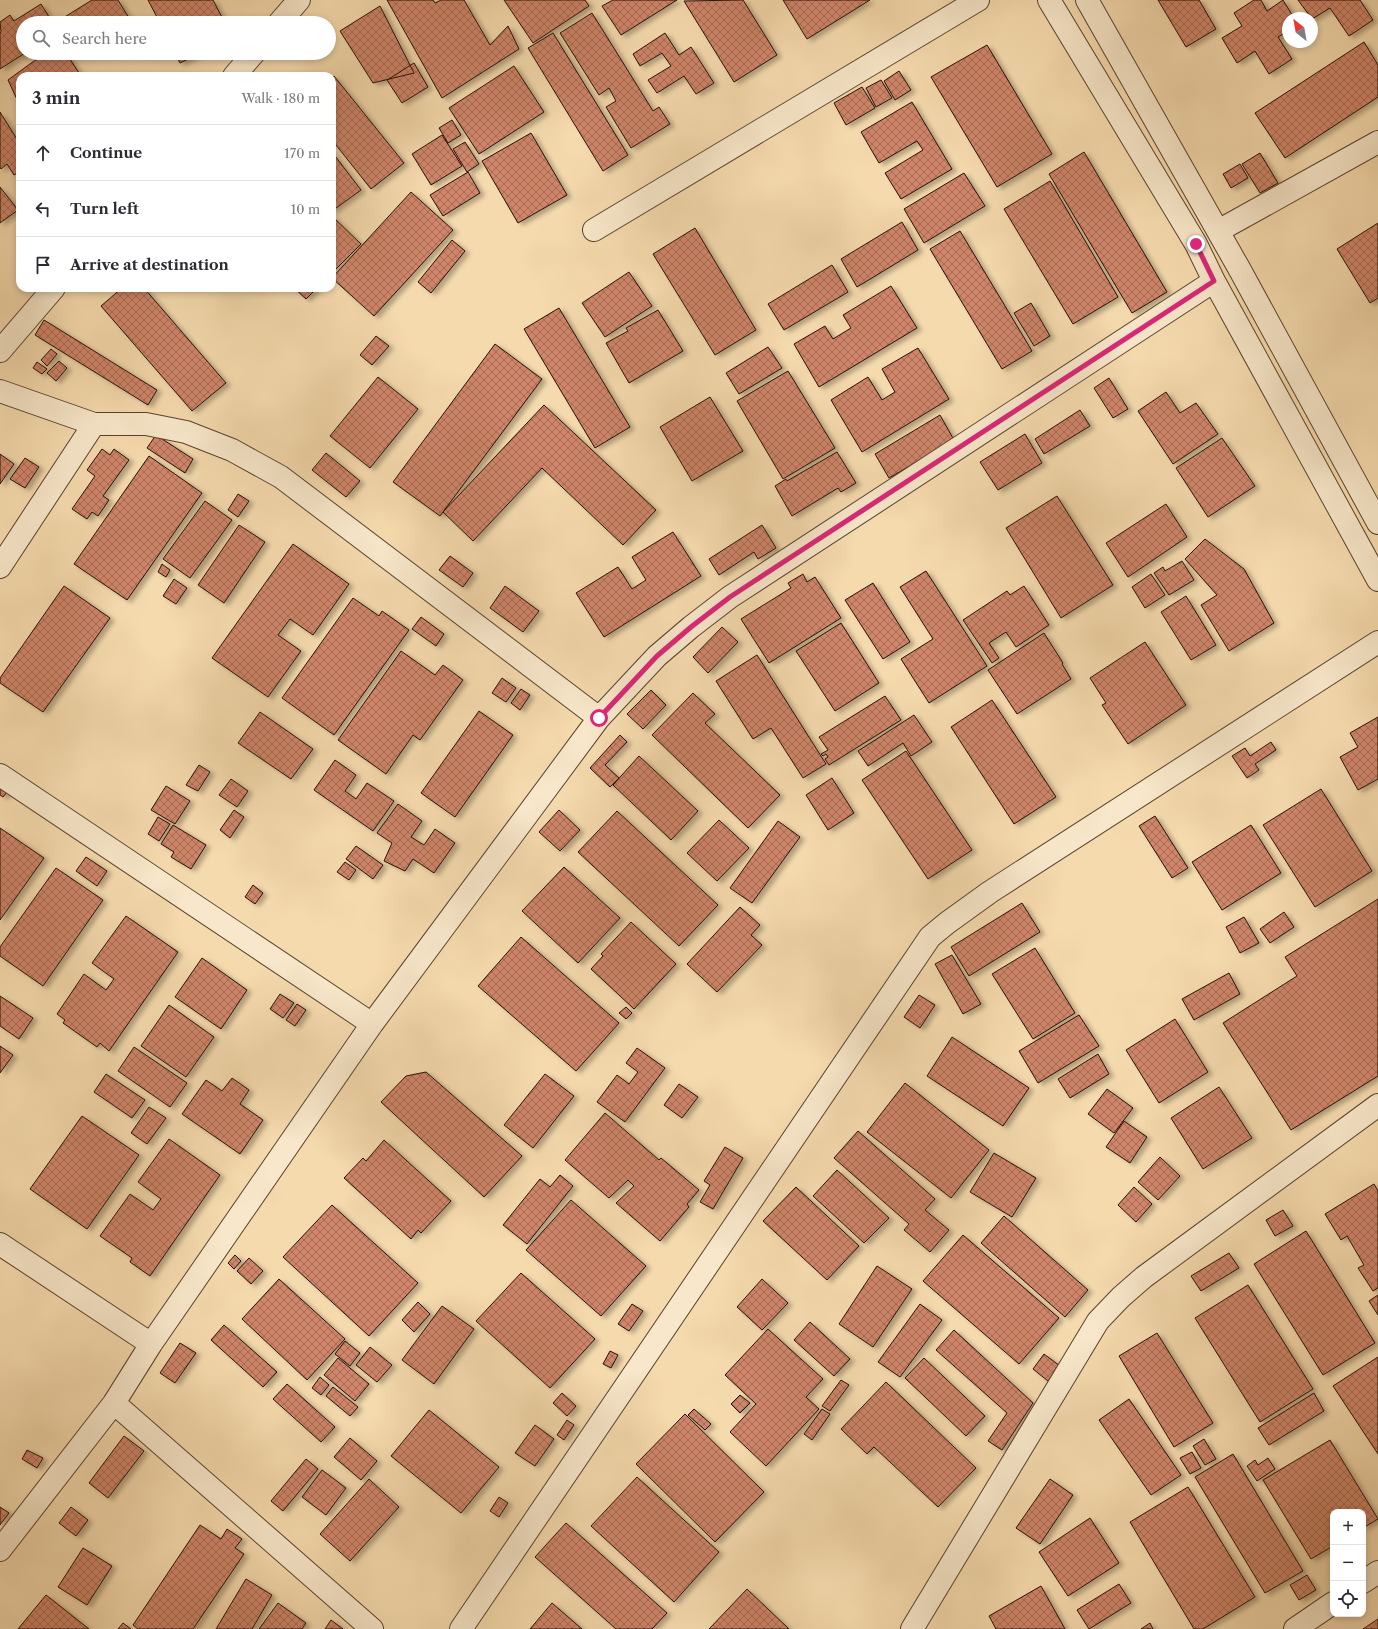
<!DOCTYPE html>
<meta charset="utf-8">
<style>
body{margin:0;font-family:"Libre Caslon Text",serif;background:#f7f7f7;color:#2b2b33}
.controls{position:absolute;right:12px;bottom:12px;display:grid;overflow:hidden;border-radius:8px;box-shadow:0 2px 6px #0003}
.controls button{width:36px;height:36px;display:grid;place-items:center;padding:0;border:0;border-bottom:1px solid #e1e1e2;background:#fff;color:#2b2b33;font:20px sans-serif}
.compass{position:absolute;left:1282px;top:12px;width:36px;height:36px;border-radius:50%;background:#fff;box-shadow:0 2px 6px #0003;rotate:329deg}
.stop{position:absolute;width:12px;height:12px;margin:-9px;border:3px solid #db2777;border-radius:50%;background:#fff}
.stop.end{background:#db2777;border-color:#fff;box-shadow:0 1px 4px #0008}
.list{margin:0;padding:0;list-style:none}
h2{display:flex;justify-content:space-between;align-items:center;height:52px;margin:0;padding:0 16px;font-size:17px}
h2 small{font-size:13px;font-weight:400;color:#7c7c81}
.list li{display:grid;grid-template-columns:26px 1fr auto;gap:12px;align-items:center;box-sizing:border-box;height:56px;padding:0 16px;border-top:1px solid #e1e1e2}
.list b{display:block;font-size:15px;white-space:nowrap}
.list em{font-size:13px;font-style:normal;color:#7c7c81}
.icon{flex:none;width:22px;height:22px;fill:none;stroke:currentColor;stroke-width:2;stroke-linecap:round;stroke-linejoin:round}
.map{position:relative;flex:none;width:1378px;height:1629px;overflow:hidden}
.search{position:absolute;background:#fff;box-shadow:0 2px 6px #0003;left:16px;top:16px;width:320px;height:44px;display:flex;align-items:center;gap:10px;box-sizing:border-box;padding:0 14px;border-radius:22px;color:#7c7c81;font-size:15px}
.panel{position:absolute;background:#fff;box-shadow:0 2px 6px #0003;left:16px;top:72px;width:320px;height:220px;border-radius:12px}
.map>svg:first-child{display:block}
.building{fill:url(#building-cross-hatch);stroke:#270f04;filter:url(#shadow)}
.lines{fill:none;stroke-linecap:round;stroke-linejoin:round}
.minor-casing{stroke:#5a422e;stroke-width:24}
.minor{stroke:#f8e7ca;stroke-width:22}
.route{stroke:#db2777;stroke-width:5}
</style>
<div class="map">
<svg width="1378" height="1629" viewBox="0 0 1378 1629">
<defs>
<pattern id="building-cross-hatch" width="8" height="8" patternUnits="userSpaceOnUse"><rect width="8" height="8" fill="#ce8569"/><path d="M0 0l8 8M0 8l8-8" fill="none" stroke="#a76b54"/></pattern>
<filter id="shadow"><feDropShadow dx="4.5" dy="2.5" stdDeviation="2" flood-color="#0004"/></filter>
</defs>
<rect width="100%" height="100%" fill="#f5daad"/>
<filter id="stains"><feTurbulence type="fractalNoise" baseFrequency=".005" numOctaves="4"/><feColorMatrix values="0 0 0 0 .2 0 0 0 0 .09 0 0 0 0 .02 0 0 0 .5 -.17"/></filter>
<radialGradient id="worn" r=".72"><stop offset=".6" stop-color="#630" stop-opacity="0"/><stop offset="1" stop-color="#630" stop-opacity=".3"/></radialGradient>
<path class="building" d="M92 0H118L129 18 120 23H66L63 18Z
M148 0H213L225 23H160Z
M387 0H433L435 3 441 0H464L490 45 508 26 519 49 442 98Z
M504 0H585L589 6 533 43Z
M613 0H677L621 35 602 6Z
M743 0 777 55 734 82 684 1Z
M783 0H870L807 39Z
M1158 0H1199L1216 29 1186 47Z
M1254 0H1261L1267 11 1283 0 1294 18H1288V31L1278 37 1292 59 1269 74 1255 51 1237 63 1222 38 1242 26 1234 13Z
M1298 0H1360L1373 20 1349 36 1330 8 1312 19Z
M41 4 53 23H23V53H25L0 69V33L1 32 0 22 10 15 14 21Z
M380 6 414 73 373 83 340 31Z
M592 13 653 111 659 107 670 124 631 148 606 107 616 101 609 88 599 95 560 33Z
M553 33 628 155 603 171 528 48Z
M665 33 679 55 691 47 714 83 696 94 684 76 657 93 648 80 671 66 662 53 640 66 633 54Z
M1364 42 1378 65V97L1285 158 1255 113Z
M987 45 1052 154 997 187 931 77Z
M45 53H66L81 76H20V106L8 80Z
M175 53H200L180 63Z
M414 63 428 87 402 103 387 80Z
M514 66 544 112 479 154 449 108Z
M899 71 911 90 895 100 884 81Z
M334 76 404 163 371 189 332 140V78Z
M881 80 892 98 876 107 866 88Z
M862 87 875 108 846 125 834 103Z
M912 102 952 169 901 199 885 173 923 150 917 141 879 163 861 132Z
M0 112 20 144V171L14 175 7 164 1 169 0 167Z
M452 120 461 135 448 143 439 128Z
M531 133 567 195 518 223 482 161Z
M442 135 462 166 431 185 412 154Z
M465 142 479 164 467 172 453 149Z
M332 152 361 190 332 211Z
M1084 152 1167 292 1132 313 1049 174Z
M1260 153 1278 183 1260 193 1242 164Z
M1240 164 1248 178 1231 188 1223 174Z
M468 172 480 193 443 216 430 195Z
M964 173 985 206 924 243 904 209Z
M1050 181 1118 297 1073 324 1004 209Z
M0 187 18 210 0 223Z
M411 192 453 230 374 316 332 278Z
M332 216 361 244 332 273Z
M902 222 918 250 857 287 841 259Z
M1378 223V298L1370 303 1337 249Z
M695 228 756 330 715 355 653 254Z
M960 231 1032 351 1002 369 930 249Z
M452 240 465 251 431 293 418 282Z
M832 265 848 292 784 330 768 304Z
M629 272 652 306 605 337 582 303Z
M891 286 917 328 819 387 794 344 825 326 833 339 851 328 843 315Z
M122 288H144L226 383 192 411 101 306Z
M294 288H317L306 299Z
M1031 303 1050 336 1034 346 1014 313Z
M559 308 630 427 595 448 524 329Z
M658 310 683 351 629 383 606 343 628 331 626 328Z
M44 320 157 390 148 405 35 335Z
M376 336 389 346 372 365 360 355Z
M495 344 542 379 440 516 393 482Z
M768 347 782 368 739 394 726 373Z
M918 348 949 399 862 452 831 400 868 377 882 400 895 392 882 369Z
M51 349 57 354 47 366 41 360Z
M59 361 67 368 56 381 47 373Z
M37 362 47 369 42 374 33 368Z
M788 371 835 448 783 479 737 401Z
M378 377 418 409 370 468 330 436Z
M1109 378 1128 409 1113 418 1094 388Z
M1166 392 1180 413 1196 403 1218 434 1173 464 1138 411Z
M710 397 743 451 692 481 660 427Z
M544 405 656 510 623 545 542 468 473 541 443 512Z
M1080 410 1090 426 1044 454 1035 439Z
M940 415 954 440 889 478 875 454Z
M1025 434 1042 463 998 490 980 462Z
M156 435 193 459 185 473 147 448Z
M1222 438 1255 486 1208 517 1176 468Z
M102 449 110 455 114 449 129 460 103 496 109 500 98 516 92 512 87 519 72 509 95 476 87 470Z
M837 452 856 483 841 492 838 488 792 516 775 486 786 479 787 481Z
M326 453 360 481 346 497 312 470Z
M0 454 14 464 0 484Z
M149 456 202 493 127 600 74 564Z
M25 458 39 467 25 488 10 479Z
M238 494 249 501 238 517 228 510Z
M1057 496 1113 585 1061 618 1006 528Z
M205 501 232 520 190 578 163 559Z
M1166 504 1187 537 1128 577 1106 543Z
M239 525 265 542 224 603 198 585Z
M762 525 776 548 758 559 754 552 719 575 709 559Z
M673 532 701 576 604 637 576 593 618 567 632 589 646 580 632 557Z
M1205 539 1244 569 1274 623 1229 651 1201 605 1217 595 1185 559Z
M293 544 349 584 313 635 290 619 278 635 301 651 268 697 212 658Z
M450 556 473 573 463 587 439 570Z
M1182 561 1194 580 1169 595 1154 573 1163 567 1165 571Z
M162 564 170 570 166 577 158 572Z
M926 571 987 666 929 703 901 659 933 639 900 587Z
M803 574 807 582 815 577 841 618 769 663 741 619 791 588 788 583Z
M1151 574 1165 595 1145 608 1132 587Z
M174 579 187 588 176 604 163 596Z
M873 583 910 642 883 659 845 600Z
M64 586 110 618 43 712 0 683V678Z
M505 586 539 611 523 632 490 608Z
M1024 586 1049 625 1016 647 1006 632 989 643 999 658 992 663 963 620 1007 591 1010 595Z
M1186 596 1216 645 1191 660 1161 612Z
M353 598 379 616 382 611 409 630 334 735 282 698Z
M421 617 444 634 436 646 412 629Z
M841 623 879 683 835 711 796 651Z
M722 627 738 642 708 673 693 657Z
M1044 633 1063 663 1062 664 1071 679 1017 714 988 670Z
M1145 642 1186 705 1128 744 1102 705 1106 703 1090 678Z
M401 651 435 675 443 665 463 680 420 740 413 735 386 774 338 740Z
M757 655 826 764 803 778 771 728 753 739 716 681Z
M502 678 516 688 506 702 492 693Z
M521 689 530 695 520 710 511 703Z
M651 690 666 705 643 729 627 714Z
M693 693 715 714 705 723 780 795 748 828 652 735Z
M885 696 901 720 829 765 825 759 828 757 826 754 823 756 821 754 828 750 819 737Z
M992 700 1056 797 1014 824 951 727Z
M479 711 513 735 455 817 421 793Z
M260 712 313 749 291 779 238 743Z
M914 715 932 742 911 756 903 743 868 766 858 751Z
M1378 717V779L1358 790 1340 757 1358 747 1350 733Z
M620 735 627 742 605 765 619 778 610 787 590 768Z
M1271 742 1276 750 1255 764 1259 770 1247 778 1232 756 1245 748 1250 756Z
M906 751 972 850 928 879 862 780Z
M639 756 698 811 671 840 613 785Z
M335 760 356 775 345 791 356 799 367 783 394 801 373 831 314 790Z
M199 765 210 772 198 791 186 785Z
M832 778 854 813 828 830 806 795Z
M231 779 248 791 237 807 219 795Z
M166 786 190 801 175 824 151 810Z
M0 787 7 792 3 797 0 795Z
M1321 789 1372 871 1315 907 1263 825Z
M398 804 422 821 411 837 424 845 435 829 455 843 434 873 413 859 405 871 384 861 392 843 377 833Z
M234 810 244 817 230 838 220 830Z
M559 810 580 830 560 851 539 832Z
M617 811 718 905 679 946 578 852Z
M1155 816 1188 868 1172 878 1139 826Z
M158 817 170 824 159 841 148 834Z
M719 820 749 848 717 881 687 853Z
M778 821 800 837 752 903 730 888Z
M173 825 206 845 191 869 171 857 174 852 161 844Z
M1251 825 1281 873 1222 910 1192 862Z
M0 828 44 858 0 920Z
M356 846 383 865 373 879 346 859Z
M86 857 107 871 97 886 76 871Z
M345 862 356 870 349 880 337 872Z
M564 867 620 918 578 963 522 911Z
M56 868 103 900 43 986 0 956V947Z
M253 885 263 893 255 904 245 897Z
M1378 899V1076L1291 1130 1223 1023 1297 976 1285 957Z
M1022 903 1040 932 969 976 951 947Z
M740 907 760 925 751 935 762 945 717 992 687 964Z
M1284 912 1294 927 1270 943 1260 929Z
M126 916 178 952 109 1051 100 1043 97 1047 63 1023 65 1020 57 1014 84 974 106 990 114 979 92 963Z
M1244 917 1259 943 1240 953 1226 927Z
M631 922 676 964 634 1009 591 969 603 956 601 954Z
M521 937 619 1023 576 1071 478 986Z
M1035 948 1075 1013 1033 1039 992 974Z
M952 955 981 1004 963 1014 935 964Z
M202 958 247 990 221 1029 175 997Z
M1229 973 1240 994 1194 1020 1182 999Z
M280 994 294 1003 283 1018 270 1009Z
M919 995 935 1005 920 1028 904 1017Z
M0 996 33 1018 19 1039 0 1026Z
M297 1004 306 1010 295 1026 286 1020Z
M169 1005 214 1037 186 1077 141 1046Z
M626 1007 632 1013 626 1019 619 1013Z
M1079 1015 1099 1046 1038 1083 1019 1051Z
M1175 1019 1208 1072 1159 1103 1126 1050Z
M952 1037 1029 1088 1003 1126 927 1076Z
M0 1046 13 1055 0 1073Z
M134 1047 187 1083 170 1107 118 1071Z
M637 1048 665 1068 625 1122 597 1102 617 1075 629 1084 638 1072 626 1063Z
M1098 1054 1109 1074 1070 1098 1058 1079Z
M426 1072 522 1156 484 1197 381 1102 406 1076Z
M106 1074 145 1100 132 1118 94 1092Z
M545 1074 574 1096 533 1148 504 1125Z
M232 1078 249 1090 240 1104 263 1120 240 1154 182 1114 206 1080 222 1091Z
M905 1083 989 1150 951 1198 867 1132Z
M679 1084 698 1097 682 1118 664 1105Z
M1219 1087 1252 1138 1203 1169 1171 1118Z
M1107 1089 1133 1108 1114 1133 1088 1114Z
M149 1107 166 1118 147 1144 131 1133Z
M605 1113 659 1160 661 1158 699 1190 687 1204 689 1207 660 1241 616 1203 634 1186 628 1180 609 1198 565 1160Z
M82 1116 139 1155 87 1229 30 1189Z
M1124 1121 1147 1137 1130 1163 1106 1147Z
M858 1131 935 1199 925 1210 949 1230 930 1252 904 1230 909 1224 834 1158Z
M169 1139 220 1175 150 1276 130 1262 132 1258 100 1236 130 1194 153 1210 161 1199 138 1182Z
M384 1140 451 1201 421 1233 418 1230 411 1239 344 1178 363 1158 366 1161Z
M725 1147 743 1158 713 1209 700 1202 710 1185 704 1181Z
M994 1153 1036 1178 1012 1217 970 1192Z
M1160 1157 1180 1176 1158 1200 1138 1182Z
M837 1170 889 1218 864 1243 813 1196Z
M560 1175 573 1186 527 1244 503 1225 540 1179 550 1187Z
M1374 1184 1378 1191V1288L1373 1291 1358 1268 1364 1265 1347 1236 1341 1240 1325 1214Z
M796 1187 859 1246 827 1280 763 1221Z
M1134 1187 1152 1204 1136 1222 1118 1205Z
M571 1200 646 1266 601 1316 526 1250Z
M332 1205 418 1283 369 1336 283 1257Z
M1283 1210 1293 1226 1275 1236 1266 1220Z
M1004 1216 1088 1290 1065 1317 981 1243Z
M1306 1231 1375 1343 1323 1375 1254 1264Z
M963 1235 1059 1318 1019 1364 923 1281Z
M1229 1253 1239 1268 1201 1291 1191 1276Z
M235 1255 241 1261 234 1269 228 1263Z
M249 1258 263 1271 251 1284 237 1271Z
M877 1266 912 1289 873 1347 839 1324Z
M521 1273 595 1339 550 1388 476 1321Z
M279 1279 345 1339 307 1380 242 1319Z
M762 1279 788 1303 762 1330 737 1307Z
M1248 1285 1313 1389 1260 1422 1195 1318Z
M1378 1295V1315L1369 1301Z
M418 1302 430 1314 414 1332 402 1320Z
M632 1304 643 1311 629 1331 618 1324Z
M920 1304 942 1320 900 1377 878 1362Z
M442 1306 474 1329 434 1384 402 1360Z
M810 1322 850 1359 834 1376 794 1340Z
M224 1325 277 1372 263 1387 211 1340Z
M768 1329 823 1379 806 1397 819 1409 766 1466 730 1432 756 1404 725 1375Z
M954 1330 1033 1403 1002 1450 988 1441 1007 1413 936 1350Z
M1157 1333 1213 1423 1174 1447 1119 1356Z
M345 1341 360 1353 350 1366 335 1354Z
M180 1343 196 1353 175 1383 160 1373Z
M370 1347 392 1365 377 1382 356 1365Z
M610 1351 618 1355 611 1368 603 1364Z
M1044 1354 1060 1366 1048 1381 1033 1369Z
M1378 1357V1454L1333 1386Z
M338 1358 369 1384 355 1401 324 1375Z
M924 1358 985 1416 966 1436 905 1378Z
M320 1377 329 1385 321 1395 312 1388Z
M841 1380 849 1385 830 1411 822 1406Z
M886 1382 976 1468 938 1507 874 1447 867 1454 841 1429Z
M287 1384 335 1427 321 1442 273 1399Z
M333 1387 358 1407 350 1416 326 1396Z
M562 1393 576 1406 567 1416 553 1403Z
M1314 1393 1324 1411 1269 1445 1258 1428Z
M740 1395 750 1403 740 1413 731 1404Z
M1129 1399 1181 1475 1151 1495 1099 1420Z
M694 1409 711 1424 705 1430 688 1415Z
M822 1409 830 1414 812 1440 804 1434Z
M429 1410 499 1467 461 1513 391 1456Z
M685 1414 764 1492 715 1542 636 1464Z
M567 1420 574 1425 564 1440 557 1435Z
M535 1425 554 1439 535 1466 515 1453Z
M124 1436 144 1451 108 1498 89 1483Z
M350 1438 377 1461 361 1480 334 1457Z
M1204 1439 1216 1459 1205 1465 1193 1446Z
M1330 1440 1378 1519 1363 1528V1512H1333V1546L1311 1559 1263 1480Z
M27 1450 43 1458 37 1468 22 1459Z
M1192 1452 1201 1468 1190 1474 1180 1458Z
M1233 1454 1303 1571 1265 1593 1195 1477Z
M1268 1458 1275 1469 1257 1481 1247 1466 1255 1460 1258 1465Z
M306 1459 318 1469 283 1511 271 1501Z
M322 1470 346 1488 326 1515 302 1497Z
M637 1477 719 1552 674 1602 591 1526Z
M369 1479 399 1507 350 1561 320 1534Z
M1050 1479 1073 1495 1040 1544 1016 1528Z
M1188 1487 1255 1597 1203 1629H1194L1130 1522Z
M499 1497 508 1503 499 1517 490 1511Z
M0 1507 9 1513 0 1525Z
M71 1507 88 1520 76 1536 59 1523Z
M1090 1518 1119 1563 1068 1596 1039 1552Z
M566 1523 667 1613 652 1629H616L535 1557Z
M200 1525 221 1539 227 1529 242 1539 235 1548 244 1554 193 1629H138L133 1625Z
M83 1548 112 1566 87 1605 58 1587Z
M1307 1575 1316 1590 1299 1600 1290 1585Z
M246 1579 272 1595 252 1629H216Z
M1119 1584 1131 1603 1089 1629 1077 1610Z
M1041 1586 1065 1629H996L989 1616Z
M747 1589 789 1629H709Z
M46 1595 89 1629H18Z
M278 1603 306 1623 302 1629H259Z
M552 1603 582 1629H530Z
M1378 1619V1629H1363Z
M331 1620 343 1629H325Z
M123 1623 131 1629H118Z
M1150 1623 1153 1629H1141Z"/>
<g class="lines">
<defs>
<path id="minor" d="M1049 0 1196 244 1214 281 1378 580
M1087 0 1240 270 1378 523
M279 23 299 0
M234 76 254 53
M594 230 978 0
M1218 231 1378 142
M0 351 54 288
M0 391 94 424H146L186 432 232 450 281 477 599 718
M0 567 94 424
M0 775 372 1024
M0 1244 151 1344
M114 1403 372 1629
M0 1550 114 1403 151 1344 372 1024 599 718 657 656 691 627 730 597 1214 281
M1363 1582 1378 1572
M461 1629 930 937 947 923 990 892 1378 642
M912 1629 1098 1321 1121 1297 1144 1277 1378 1105
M1295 1629 1333 1603"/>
</defs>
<use href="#minor" class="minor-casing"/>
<use href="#minor" class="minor"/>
</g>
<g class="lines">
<path class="route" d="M599 718 657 656 691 627 730 597 1214 281 1196 244"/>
</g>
<rect width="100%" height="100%" filter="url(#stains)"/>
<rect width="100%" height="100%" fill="url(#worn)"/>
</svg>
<div class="controls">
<button>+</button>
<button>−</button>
<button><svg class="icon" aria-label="locate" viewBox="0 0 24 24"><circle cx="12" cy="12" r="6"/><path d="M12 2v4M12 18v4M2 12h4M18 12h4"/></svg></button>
</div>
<svg class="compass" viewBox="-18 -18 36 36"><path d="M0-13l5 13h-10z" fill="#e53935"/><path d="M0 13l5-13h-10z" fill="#7c7c81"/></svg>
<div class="stop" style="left:599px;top:718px"></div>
<div class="stop end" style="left:1196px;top:244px"></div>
<div class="search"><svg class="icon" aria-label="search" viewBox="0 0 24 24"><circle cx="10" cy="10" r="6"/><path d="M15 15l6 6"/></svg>Search here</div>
<section class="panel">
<h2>3 min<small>Walk · 180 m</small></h2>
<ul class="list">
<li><svg class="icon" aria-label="ahead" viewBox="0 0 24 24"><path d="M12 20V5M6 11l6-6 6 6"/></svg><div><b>Continue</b></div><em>170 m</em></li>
<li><svg class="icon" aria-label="left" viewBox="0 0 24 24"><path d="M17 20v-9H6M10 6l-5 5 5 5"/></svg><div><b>Turn left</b></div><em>10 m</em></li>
<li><svg class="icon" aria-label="arrive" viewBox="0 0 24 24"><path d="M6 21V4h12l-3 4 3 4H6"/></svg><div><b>Arrive at destination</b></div></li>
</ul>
</section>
</div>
